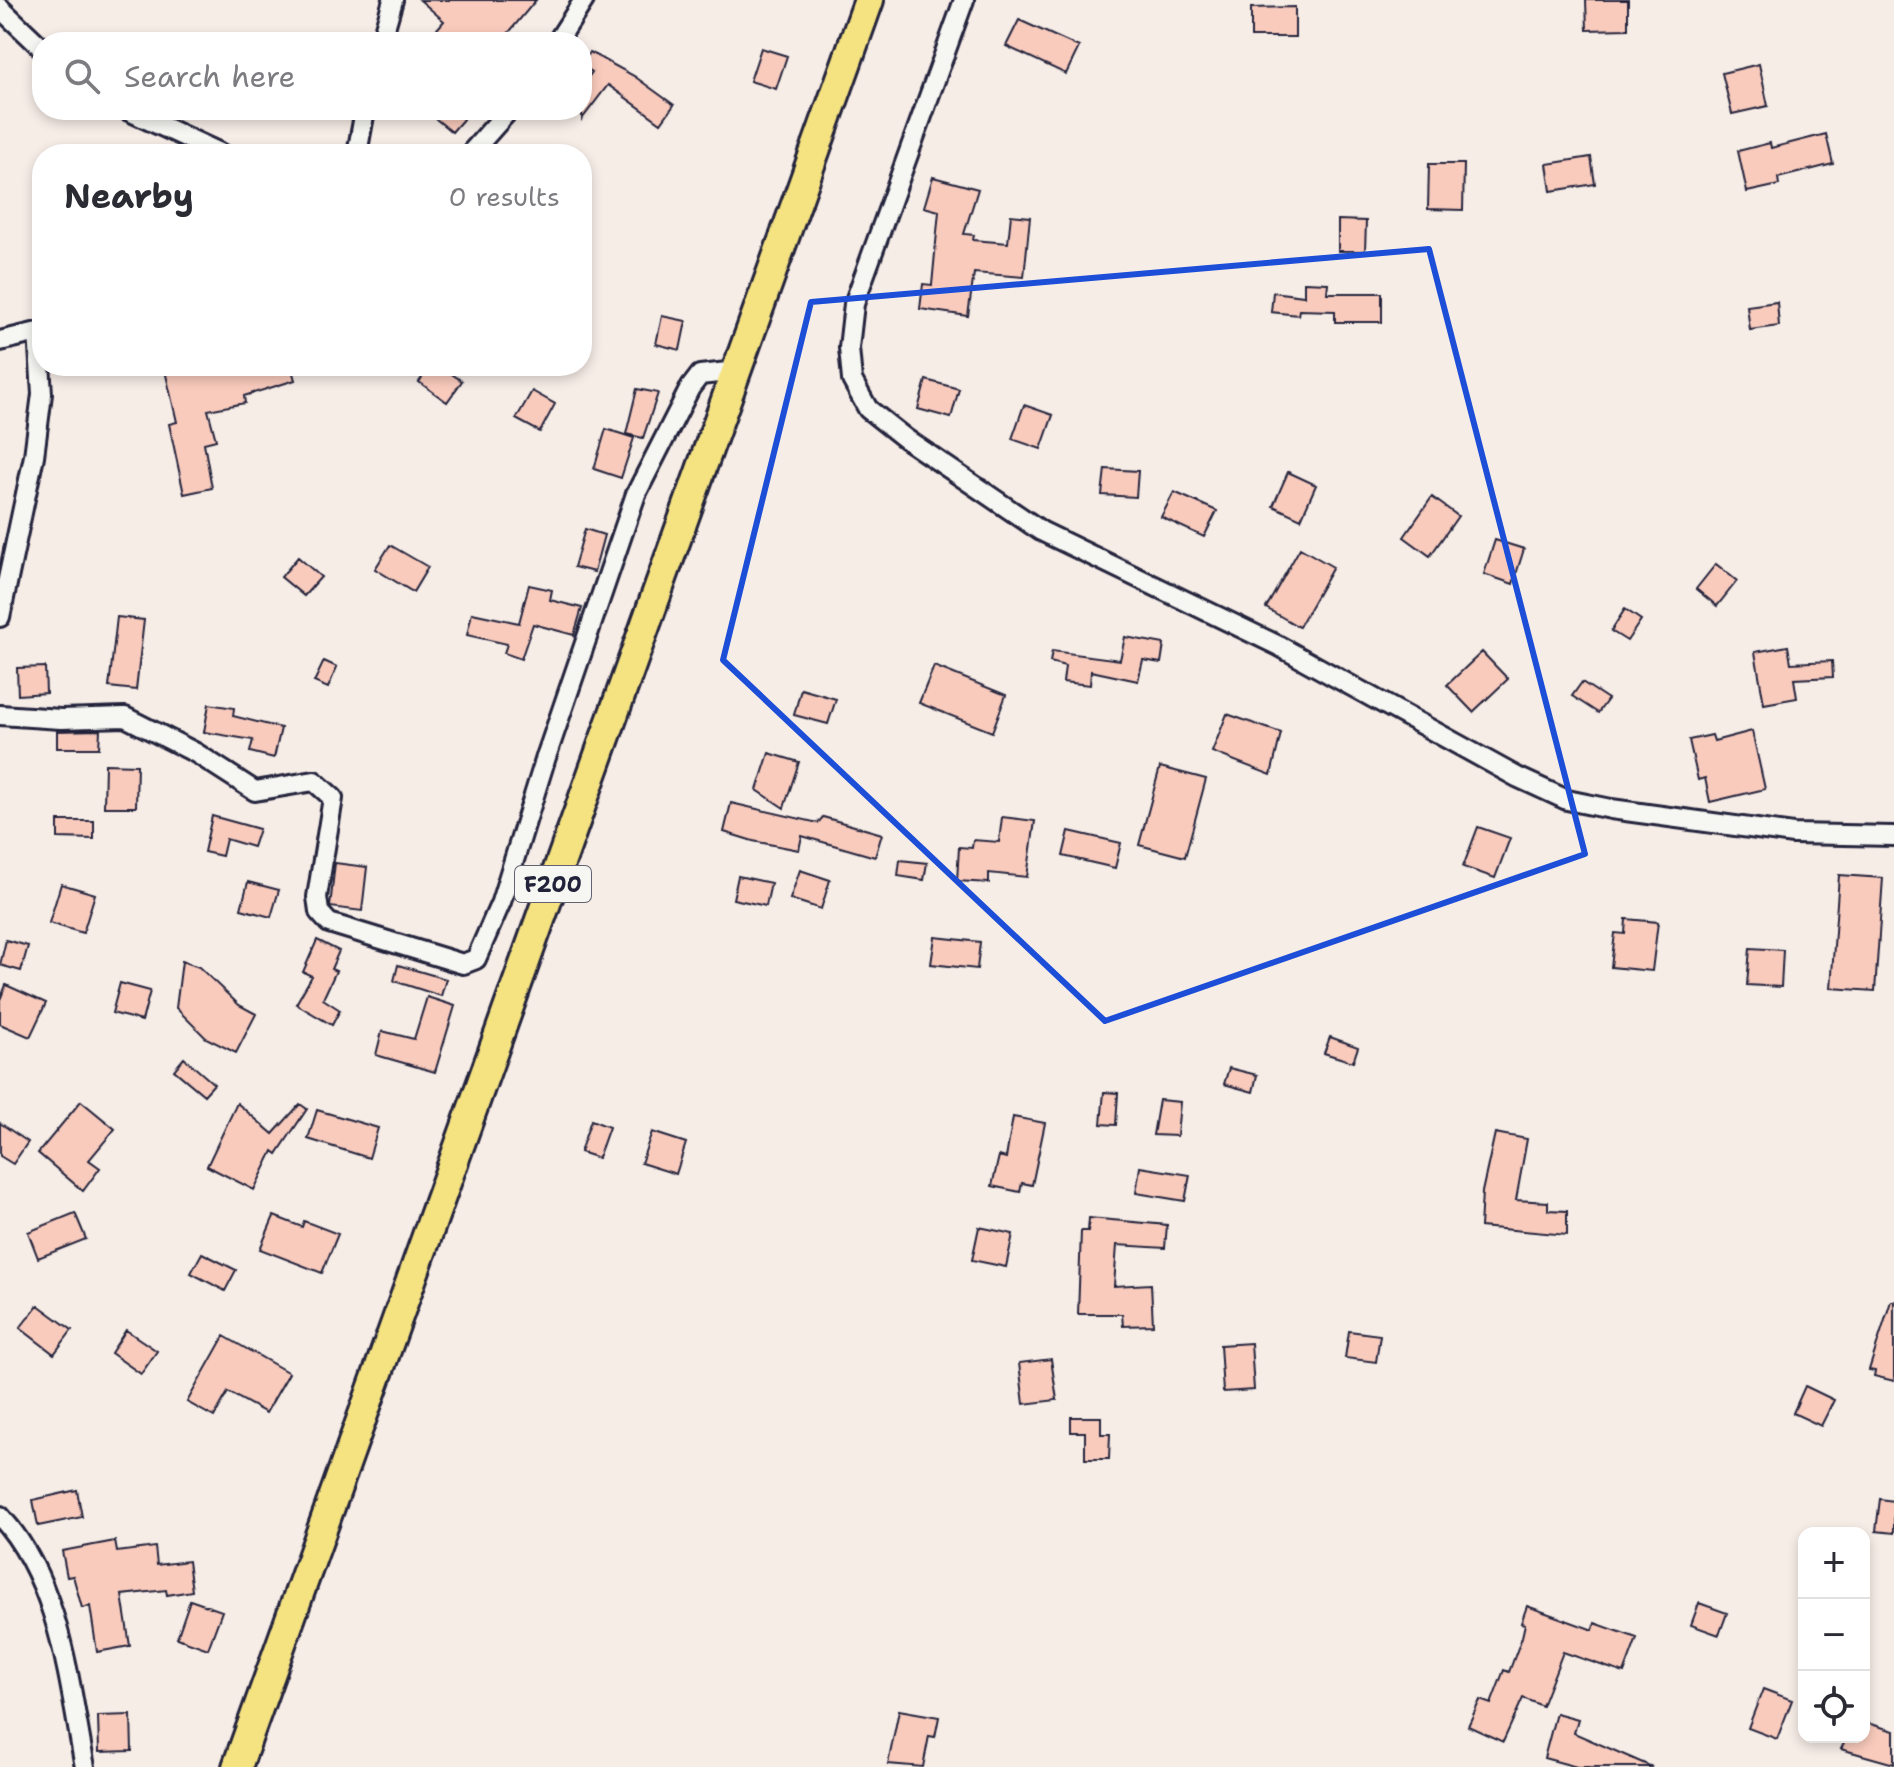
<!DOCTYPE html>
<meta charset="utf-8">
<style>
body{margin:0;font-family:"Shantell Sans",sans-serif;background:#f7f7f7;color:#2b2b33}
.controls{position:absolute;right:24px;bottom:24px;display:grid;overflow:hidden;border-radius:16px;box-shadow:0 4px 12px #0003}
.controls button{width:72px;height:72px;display:grid;place-items:center;padding:0;border:0;border-bottom:2px solid #e1e1e2;background:#fff;color:#2b2b33;font:40px sans-serif}
.list{margin:0;padding:0;list-style:none}
h2{display:flex;justify-content:space-between;align-items:center;height:104px;margin:0;padding:0 32px;font-size:34px}
h2 small{font-size:26px;font-weight:400;color:#7c7c81}
.icon{flex:none;width:44px;height:44px;fill:none;stroke:currentColor;stroke-width:2;stroke-linecap:round;stroke-linejoin:round}
.map{position:relative;flex:none;width:1894px;height:1767px;overflow:hidden}
.search{position:absolute;background:#fff;box-shadow:0 4px 12px #0003;left:32px;top:32px;width:560px;height:88px;display:flex;align-items:center;gap:20px;box-sizing:border-box;padding:0 28px;border-radius:32px;color:#7c7c81;font-size:30px}
.panel{position:absolute;background:#fff;box-shadow:0 4px 12px #0003;left:32px;top:144px;width:560px;height:232px;border-radius:32px}
.map>svg:first-child{display:block}
.building{fill:#f9cbbd;stroke:#22223b;stroke-width:2}
.lines{fill:none;stroke-linecap:round;stroke-linejoin:round}
.street-casing{stroke:#22223b;stroke-width:24}
.primary-casing{stroke:#22223b;stroke-width:34}
.street{stroke:#f6f6f2;stroke-width:18}
.primary{stroke:#f5e382;stroke-width:28}
.marked{fill:none;stroke:#1d4ed8;stroke-width:6;stroke-linejoin:round}
.labels{text-anchor:middle;stroke-width:7;stroke-linejoin:round;paint-order:stroke}
.shield{fill:#f6f6f2;stroke:#626272;stroke-width:2}
.shield-label{font-size:22px;font-weight:bold;fill:#22223b}
</style>
<div class="map">
<svg width="1894" height="1767" viewBox="0 0 1894 1767">
<rect width="100%" height="100%" fill="#f7ede7"/>
<filter id="ink" filterUnits="userSpaceOnUse"><feTurbulence type="fractalNoise" baseFrequency=".0125" numOctaves="2"/><feDisplacementMap in="SourceGraphic" scale="16" xChannelSelector="R" yChannelSelector="G"/><feConvolveMatrix kernelMatrix="1 2 1 2 8 2 1 2 1" color-interpolation-filters="sRGB"/></filter>
<g filter="url(#ink)">
<path class="building" d="M420 0H536L501 42H426L444 21Z
M1586 0H1628V29L1587 30Z
M1295 7V37H1251V8Z
M1019 20 1079 47 1066 74 1006 46Z
M761 48 787 56 776 89 750 81Z
M590 52 634 76 674 105 661 123 608 85 582 119V86L592 72 582 65Z
M1759 64 1768 106 1732 114 1722 73Z
M425 110H471L452 132Z
M1826 134 1833 164 1778 178 1779 185 1747 192 1738 151 1770 143 1771 148Z
M1591 157 1595 184 1551 191 1547 164Z
M1429 164H1464L1463 210 1428 209Z
M933 177 978 189 964 234 974 235 973 240 1008 243 1011 215 1030 217 1024 277 974 273 968 316 920 309 923 284 932 285 939 211 924 207Z
M1338 220 1366 221 1365 251H1338Z
M1304 282 1328 283 1327 293H1382V322H1335V311L1299 310 1298 315 1271 312 1273 292 1304 296Z
M1777 302 1779 326 1750 330 1747 306Z
M662 316 686 321 680 350 656 344Z
M164 366H197L199 374 241 366H291L295 380 244 396 245 403 208 410 216 440 204 443 212 488 184 494 169 424 177 422Z
M430 366H440L462 381 447 402 419 382Z
M926 380 959 389 951 418 918 409Z
M637 389 658 393 643 438 626 434Z
M532 391 555 404 540 432 516 419Z
M1024 405 1053 415 1041 449 1012 439Z
M606 429 634 438 621 478 594 469Z
M1105 469 1138 471 1136 497 1102 495Z
M1288 472 1316 485 1301 519 1273 506Z
M1174 492 1217 511 1204 537 1161 517Z
M1432 497 1458 516 1430 556 1404 537Z
M585 529 604 535 594 572 574 567Z
M1495 540 1524 549 1513 584 1484 574Z
M390 545 428 567 413 592 375 569Z
M1300 548 1333 567 1299 627 1266 608Z
M298 557 321 577 304 596 281 577Z
M1716 564 1737 581 1717 606 1696 589Z
M529 585 552 590 550 600 582 608 574 635 533 624 521 659 504 653 507 644 467 635 472 613 519 623Z
M1625 609 1641 620 1627 641 1611 631Z
M117 617 144 620 136 690 109 687Z
M1125 637 1164 644 1161 663 1143 660 1138 681 1091 671 1090 685 1063 682 1065 666 1050 662 1052 651 1120 660Z
M1788 646 1791 663 1832 661 1833 677 1794 679 1797 698 1764 704 1755 652Z
M1482 652 1508 679 1473 712 1447 685Z
M324 661 337 667 328 688 314 682Z
M934 666 1006 695 992 732 919 703Z
M45 667 46 693 18 695 17 668Z
M1582 682 1608 699 1598 713 1572 696Z
M801 689 836 699 828 724 794 715Z
M209 704 234 708 233 716 281 728 274 758 250 752 253 740 204 732Z
M1227 714 1281 733 1271 775 1212 752Z
M100 730 99 748H57V731Z
M1752 731 1765 789 1710 802 1705 778 1698 780 1689 740 1712 735 1714 741Z
M769 753 799 762 784 808 757 790Z
M105 764 137 765 136 807H104Z
M1160 767 1206 779 1185 857 1139 845Z
M731 803 818 823 823 817 882 834 875 857 802 836 799 850 753 841 724 832Z
M212 816 259 829 253 847 226 839 222 856 204 852Z
M1002 817 1035 821 1027 877 989 873V883L957 881 959 847 972 848 973 840 999 842Z
M58 821H94V839L58 838Z
M1478 827 1510 838 1495 878 1463 867Z
M1069 831 1121 843 1115 868 1063 856Z
M900 860 927 863 924 880 898 876Z
M335 863 367 867 362 911 330 907Z
M800 870 830 880 821 909 790 899Z
M1839 875 1883 878 1875 991 1831 988Z
M738 876 771 883 766 906 733 899Z
M248 882 279 890 271 917 241 909Z
M61 884 95 894 83 933 49 923Z
M1626 919 1658 922 1652 971 1611 967 1615 933 1625 934Z
M935 937 980 942 977 969 931 964Z
M6 940 28 946 21 971 0 965Z
M317 940 339 951 331 969 336 971 323 999 340 1010 332 1025 296 1004 312 976 303 972Z
M1750 948 1783 950 1781 987 1747 985Z
M182 961 199 967 239 1005 256 1014 236 1053 206 1038 176 1008Z
M398 965 446 979 441 996 394 981Z
M120 983 150 991 142 1021 112 1013Z
M6 985 46 1003 30 1037 0 1024V1000Z
M427 997 455 1006 435 1072 376 1055 382 1031 414 1039Z
M1330 1037 1358 1047 1353 1062 1324 1053Z
M184 1058 214 1084 204 1095 174 1070Z
M1229 1068 1257 1075 1253 1092 1224 1084Z
M1104 1092 1118 1093 1116 1125 1101 1124Z
M1159 1100 1180 1102 1177 1136 1153 1135Z
M81 1101 115 1129 89 1160 100 1168 83 1191 38 1153Z
M237 1103 273 1134 300 1104 307 1109 277 1154 273 1151 254 1190 207 1166Z
M317 1110 378 1128 369 1158 308 1139Z
M1013 1117 1045 1123 1032 1185 1022 1183 1020 1192 992 1186 999 1156 1006 1158Z
M591 1120 609 1127 598 1158 580 1152Z
M0 1123 28 1142 13 1164 0 1156Z
M652 1132 686 1143 676 1174 641 1163Z
M1495 1133 1527 1139 1516 1200 1548 1202V1210L1567 1211V1235L1480 1227 1482 1192Z
M1140 1167 1190 1175 1185 1201 1136 1193Z
M75 1213 86 1239 38 1258 28 1232Z
M274 1216 302 1227 304 1221 338 1234 322 1273 260 1249Z
M1089 1218 1167 1225 1165 1248 1117 1245 1114 1286 1151 1284 1153 1325 1123 1326 1122 1314H1078L1081 1231H1088Z
M979 1227 1013 1234 1006 1267 972 1260Z
M202 1253 236 1270 225 1291 191 1273Z
M1891 1301H1894V1381L1874 1376 1875 1371 1869 1370Z
M38 1305 72 1330 54 1354 20 1328Z
M126 1330 157 1351 141 1374 111 1353Z
M1349 1331 1380 1335 1376 1362 1345 1358Z
M224 1336 289 1373 266 1413 228 1392 214 1417 187 1402Z
M1251 1343 1254 1390 1223 1392 1220 1345Z
M1051 1359 1057 1400 1024 1404 1019 1363Z
M1805 1386 1834 1400 1821 1426 1793 1413Z
M1071 1417H1101V1434H1110L1109 1459H1085V1432H1071Z
M77 1490 82 1517 38 1526 33 1500Z
M1880 1499 1894 1501V1533L1876 1531Z
M115 1541 117 1552 155 1547 157 1565 188 1561 192 1591 167 1595 166 1590 122 1595 130 1646 97 1652 90 1606 82 1608 73 1576 67 1577 62 1551Z
M190 1600 222 1611 208 1649 177 1638Z
M1699 1603 1727 1613 1719 1635 1691 1625Z
M1527 1606 1593 1630 1595 1623 1637 1638 1624 1673 1563 1652 1542 1706 1523 1698 1503 1742 1468 1726 1480 1700 1491 1704 1504 1670 1509 1672 1522 1637 1525 1624 1521 1623Z
M1763 1689 1792 1700 1777 1739 1748 1728Z
M899 1710 939 1717 935 1737 929 1736 923 1767 888 1764Z
M1556 1713 1578 1719 1574 1733 1652 1767H1577L1544 1758Z
M131 1715 132 1751 99 1752 98 1716Z
M1864 1722 1894 1731V1764L1841 1749 1847 1737H1864Z"/>
<g class="lines">
<defs>
<path id="street" d="M964 0 854 304 849 348 852 380 868 409 906 439 1041 531 1279 646 1517 777 1567 800 1611 809 1793 834 1894 836
M0 8 42 48
M381 42 393 0
M557 42 584 0
M127 110 222 154
M357 154 365 110
M470 154 509 110
M0 341 42 331
M0 617 34 456 42 394 38 332
M0 715 61 719 125 717 196 753 255 791 314 781 333 798 317 897 319 912 329 923 463 964 476 959 501 902 546 757 636 494 690 388 700 375 737 371
M0 1516C60 1581 69 1683 85 1767"/>
<path id="primary" d="M237 1767 869 0"/>
</defs>
<use href="#street" class="street-casing"/>
<use href="#primary" class="primary-casing"/>
<use href="#street" class="street"/>
<use href="#primary" class="primary"/>
</g>
</g>
<path class="marked" d="M1429 249 1585 854 1105 1021 723 660 811 302Z"/>
<g class="labels">
<rect class="shield" x="515" y="866" width="76" height="36" rx="6"/>
<g class="shield-label">
<text x="553" y="892">F200</text>
</g>
</g>
</svg>
<div class="controls">
<button>+</button>
<button>−</button>
<button><svg class="icon" aria-label="locate" viewBox="0 0 24 24"><circle cx="12" cy="12" r="6"/><path d="M12 2v4M12 18v4M2 12h4M18 12h4"/></svg></button>
</div>
<div class="search"><svg class="icon" aria-label="search" viewBox="0 0 24 24"><circle cx="10" cy="10" r="6"/><path d="M15 15l6 6"/></svg>Search here</div>
<section class="panel">
<h2>Nearby<small>0 results</small></h2>
<ul class="list">
</ul>
</section>
</div>
